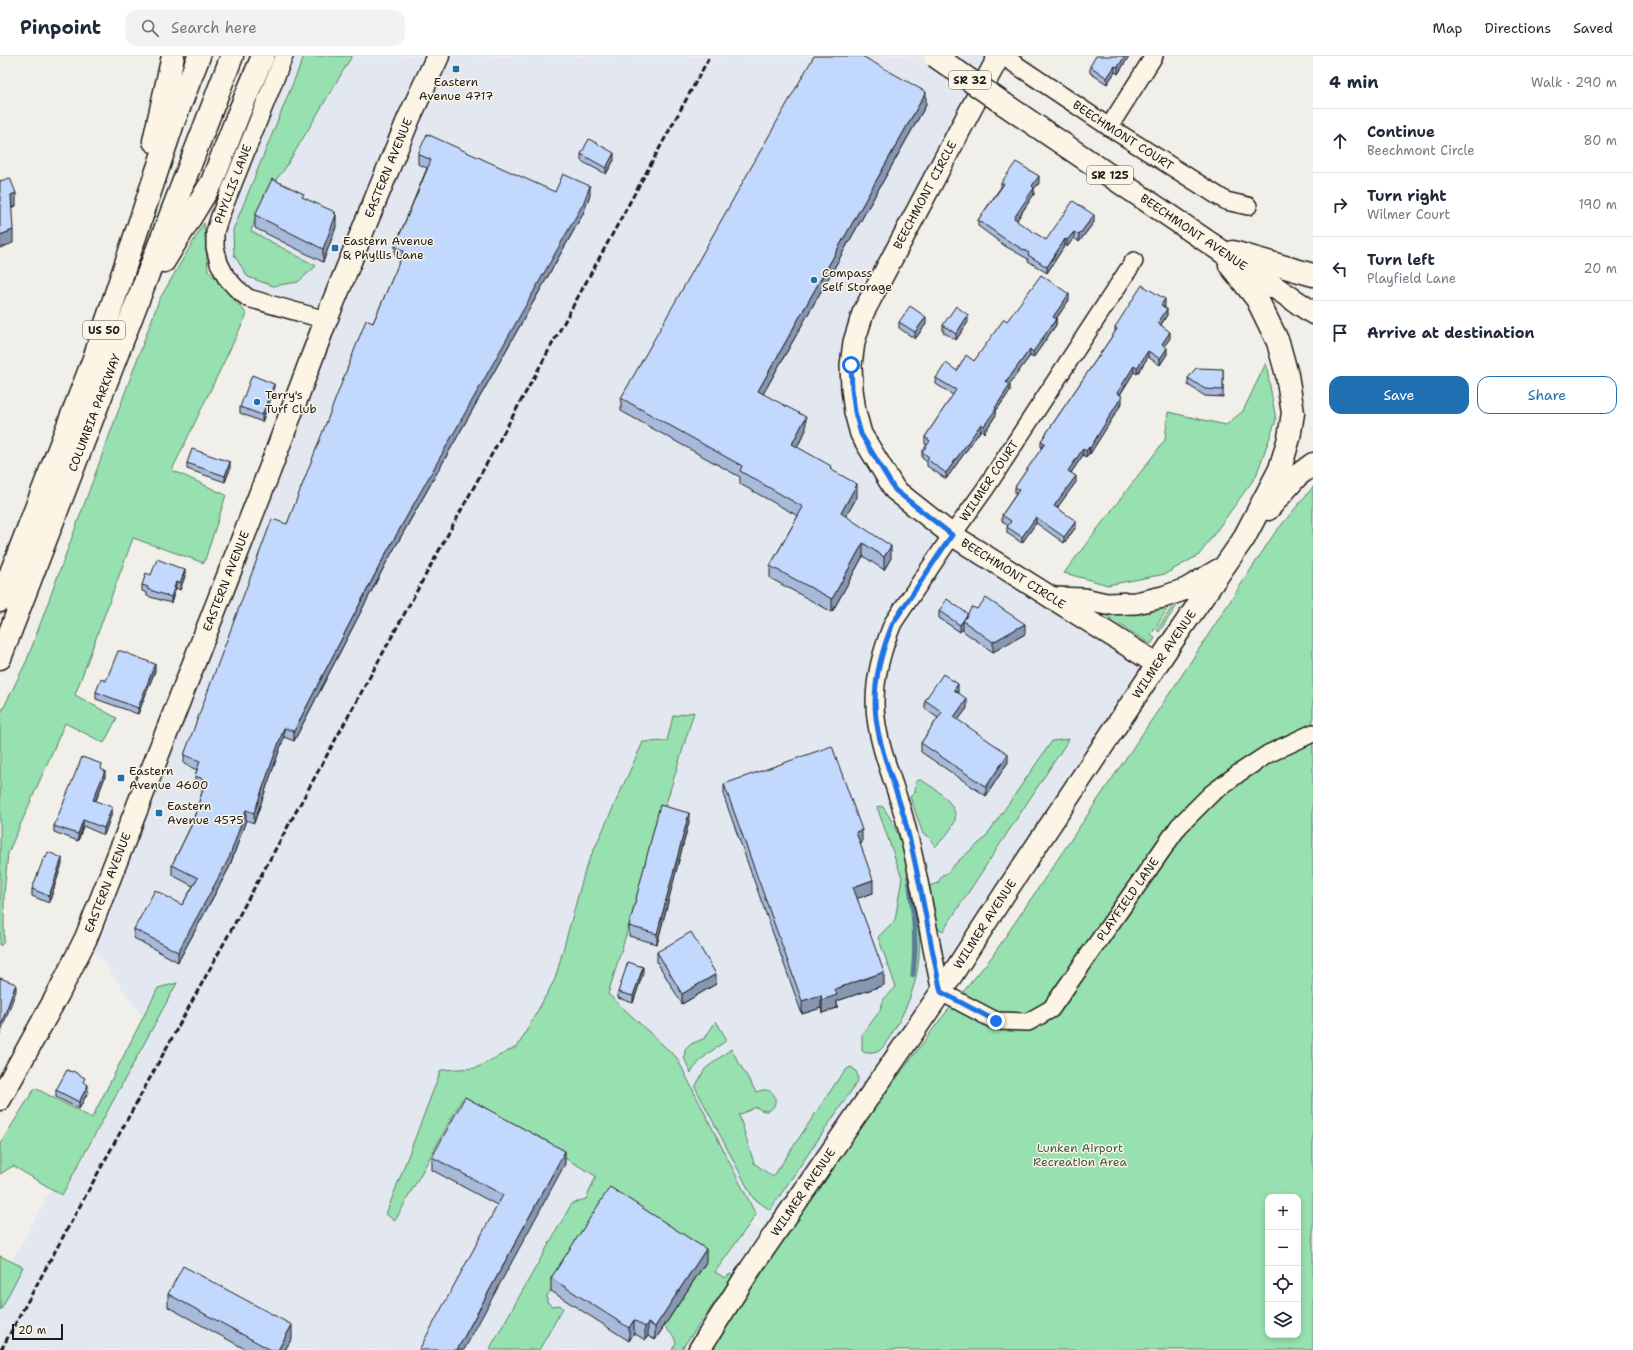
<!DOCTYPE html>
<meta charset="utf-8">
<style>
body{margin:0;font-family:"Shantell Sans",sans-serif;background:#f2f2f3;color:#1f2937}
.controls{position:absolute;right:12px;bottom:12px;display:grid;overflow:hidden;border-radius:8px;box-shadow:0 2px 6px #0003}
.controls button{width:36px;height:36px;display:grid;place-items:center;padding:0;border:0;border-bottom:1px solid #e0e1e3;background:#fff;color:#1f2937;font:20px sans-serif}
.scale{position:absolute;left:12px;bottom:10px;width:51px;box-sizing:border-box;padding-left:4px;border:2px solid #1c1c1c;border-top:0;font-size:11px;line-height:14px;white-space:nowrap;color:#1c1c1c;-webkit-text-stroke:3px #fcf5e5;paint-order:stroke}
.stop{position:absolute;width:12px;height:12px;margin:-9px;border:3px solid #1a73e8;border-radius:50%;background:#fff}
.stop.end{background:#1a73e8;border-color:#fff;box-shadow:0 1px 4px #0008}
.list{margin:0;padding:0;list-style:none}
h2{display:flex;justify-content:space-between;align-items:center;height:52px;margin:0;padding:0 16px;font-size:17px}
h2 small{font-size:13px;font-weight:400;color:#747a83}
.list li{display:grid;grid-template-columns:26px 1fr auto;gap:12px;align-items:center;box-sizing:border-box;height:64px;padding:0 16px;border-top:1px solid #e0e1e3}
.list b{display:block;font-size:15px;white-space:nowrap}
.list p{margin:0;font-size:13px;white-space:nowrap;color:#747a83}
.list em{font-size:13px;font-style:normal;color:#747a83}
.actions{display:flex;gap:8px;padding:12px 16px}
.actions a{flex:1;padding:9px 0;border:1px solid #1f6fb2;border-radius:12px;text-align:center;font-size:14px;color:#1f6fb2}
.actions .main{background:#1f6fb2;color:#fff}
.icon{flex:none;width:22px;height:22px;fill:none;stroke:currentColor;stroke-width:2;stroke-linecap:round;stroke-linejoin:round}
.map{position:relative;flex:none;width:1313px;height:1294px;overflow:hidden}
header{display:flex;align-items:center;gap:24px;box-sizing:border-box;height:56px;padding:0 20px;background:#fff;border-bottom:1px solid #e0e1e3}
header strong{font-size:19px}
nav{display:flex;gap:22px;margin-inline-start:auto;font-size:14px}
.search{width:280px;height:36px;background:#f2f2f3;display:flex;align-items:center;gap:10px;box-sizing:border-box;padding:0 14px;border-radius:12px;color:#747a83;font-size:15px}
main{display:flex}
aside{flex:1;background:#fff}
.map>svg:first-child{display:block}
.built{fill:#e3e8f0;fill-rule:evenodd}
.green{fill:#97e0af;stroke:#5a7e66;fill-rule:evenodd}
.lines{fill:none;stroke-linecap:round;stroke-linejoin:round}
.stream{stroke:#5a7f94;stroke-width:5}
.minor-casing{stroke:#1c1c1c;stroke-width:20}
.tertiary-casing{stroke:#1c1c1c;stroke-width:24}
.primary-casing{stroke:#1c1c1c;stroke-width:25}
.trunk-casing{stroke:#1c1c1c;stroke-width:25}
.motorway-casing{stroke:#1c1c1c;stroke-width:25}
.minor{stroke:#fcf5e5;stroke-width:17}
.tertiary{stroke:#fcf5e5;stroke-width:21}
.primary{stroke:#fcf5e5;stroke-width:22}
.trunk{stroke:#fcf5e5;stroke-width:22}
.motorway{stroke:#fcf5e5;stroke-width:22}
.rail{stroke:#1c1c1c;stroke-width:3;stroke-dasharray:6 3;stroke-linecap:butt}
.trunk-bridge-casing{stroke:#1c1c1c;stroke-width:25;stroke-linecap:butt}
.trunk-bridge{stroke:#fcf5e5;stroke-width:22}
.wall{fill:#a8bada;stroke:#1c1c1c}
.shaded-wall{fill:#8897b1;stroke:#1c1c1c}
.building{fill:#c3d8fd;stroke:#1c1c1c}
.route{stroke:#1a73e8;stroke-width:5}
.poi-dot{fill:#1f6fb2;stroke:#fcf5e5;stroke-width:1.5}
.labels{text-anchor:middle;stroke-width:3;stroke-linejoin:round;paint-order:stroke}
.shield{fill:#fcf5e5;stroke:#5f5d58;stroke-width:1}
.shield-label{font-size:11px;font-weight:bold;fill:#1c1c1c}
.poi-label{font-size:12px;fill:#1c1c1c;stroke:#fcf5e5;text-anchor:start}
.street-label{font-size:12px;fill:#1c1c1c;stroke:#fcf5e5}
.park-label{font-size:12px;fill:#415748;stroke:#fcf5e5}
</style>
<header>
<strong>Pinpoint</strong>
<div class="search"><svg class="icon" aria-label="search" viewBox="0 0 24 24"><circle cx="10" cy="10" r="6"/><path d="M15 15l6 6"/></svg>Search here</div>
<nav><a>Map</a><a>Directions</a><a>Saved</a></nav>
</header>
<main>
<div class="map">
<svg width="1313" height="1294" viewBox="0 0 1313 1294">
<rect width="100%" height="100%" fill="#f1efea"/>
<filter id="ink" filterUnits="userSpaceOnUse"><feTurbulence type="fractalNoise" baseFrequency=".025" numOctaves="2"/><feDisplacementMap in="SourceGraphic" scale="8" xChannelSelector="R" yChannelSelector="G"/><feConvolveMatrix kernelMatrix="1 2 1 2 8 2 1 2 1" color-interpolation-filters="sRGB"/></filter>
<g filter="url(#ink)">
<path class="built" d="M284 0H999L866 249 852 333 895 434 1157 608 734 1220 685 1294H0V1228L143 962 86 882 326 264 248 242 215 191ZM677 1002 764 1175 533 1069Z"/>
<path class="green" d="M304 0H352L284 114 267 134 251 175 316 210 298 226 273 230 248 221 234 199 233 174Z
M204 167 208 214 247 258 172 414 226 439 204 507 133 482 75 639 117 662 104 687 65 667 8 797 4 837V886L0 890V659L27 604 159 244Z
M1266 307 1276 364 1256 420 1199 499 1165 518 1108 529 1064 517 1165 384 1168 356 1226 369 1243 355Z
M1313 431V1294H710L862 1069 939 965 991 902 1182 619 1274 478ZM1268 1141H1298V1279H1268Z
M1174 542 1151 579 1155 582 1152 587 1150 588 1102 557Z
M1176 545H1180L1159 576 1157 574Z
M694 656 608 938 677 1002 756 1159 715 1216 725 1222 730 1218 734 1220 683 1291V1294H672L676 1287 674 1281 664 1270 706 1206 610 1144 547 1240V1246L552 1250 560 1249 563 1252 539 1294H489L572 1147 586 1143 596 1120 462 1043 395 1165 386 1158 441 1014 476 1012 518 990 555 923 586 811 643 686 667 685 673 660Z
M1069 683 943 875 937 872 929 830 938 827 942 819 946 818 959 804 984 783 1052 685Z
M920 724C933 730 962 750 954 767 950 776 942 784 935 791L929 781 923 778 910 741 915 736 916 725Z
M879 750 883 751C897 771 905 795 910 819L907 820 913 864 914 895 911 920 914 921 917 896 916 863C918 867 918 875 919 881 922 922 906 958 883 991L879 995 866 997 862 995V979L879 956 884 943 896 931 878 881 895 864 902 822 877 751Z
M177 927 62 1139 13 1110 0 1118V1088L35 1032 92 1062 158 932Z
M716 965 727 984C713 994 700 1002 691 1017L684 1002 685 994 691 988 705 982Z
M731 993 756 1036C784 1024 779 1068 756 1051L739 1059 754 1107 773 1121 839 1022 847 1013 851 1011C857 1014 858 1019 858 1025L770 1154 753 1142 695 1031 705 1013Z
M0 1200 23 1211 0 1255Z"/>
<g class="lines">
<path class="stream" d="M909 821C913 853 917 885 913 918"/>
<defs>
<g id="minor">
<path d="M284 0 220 160 215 176V191L219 207 226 221 236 232 248 242 326 264"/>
<path id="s1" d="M1003 0 1109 71 1226 145 1248 150"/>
<path d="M1109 71 1154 0"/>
<path id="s2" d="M1134 205 985 433 952 479 893 567C881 596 872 630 876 662 880 696 895 728 904 761 920 819 928 878 941 936L996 965 1028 966 1051 953 1179 770 1211 738 1239 717 1268 698 1313 677"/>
</g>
<g id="tertiary">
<path id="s3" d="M999 0 863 257 854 286 851 309 852 333 855 356 861 378 895 434 952 479 1157 608"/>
<path d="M1053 542 1084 543 1106 548 1136 547 1163 541 1186 533 1218 514"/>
<path id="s4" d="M699 1294 751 1212 941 936 1005 837 1170 589 1244 482"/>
</g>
<g id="primary">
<path id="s5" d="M0 1043 58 938 86 882 270 413 326 264 409 62 438 0"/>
</g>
<g id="trunk">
<path id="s6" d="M1004 48 1313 257"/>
<path d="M1233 196 1313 219"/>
<path d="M1230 209 1257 243 1278 286 1287 319 1293 357 1289 382 1280 413 1244 482"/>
<path d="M1268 453 1297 420 1313 408"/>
</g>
<g id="motorway">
<path d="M154 85 173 0"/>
<path d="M164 205 212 126 238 59 263 0"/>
<path d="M0 545 95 300 173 67 199 0"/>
<path id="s7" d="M0 602 232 0"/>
</g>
</defs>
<use href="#minor" class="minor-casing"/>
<use href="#tertiary" class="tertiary-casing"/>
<use href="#primary" class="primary-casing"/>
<use href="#trunk" class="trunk-casing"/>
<use href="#motorway" class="motorway-casing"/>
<use href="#minor" class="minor"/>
<use href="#tertiary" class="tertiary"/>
<use href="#primary" class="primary"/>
<use href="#trunk" class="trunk"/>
<use href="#motorway" class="motorway"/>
<path class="rail" d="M1 1294 710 0"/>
<defs>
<path id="trunk-bridge" d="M935 0 1004 48"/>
</defs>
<use href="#trunk-bridge" class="trunk-bridge-casing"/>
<use href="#trunk-bridge" class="trunk-bridge"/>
</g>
<path class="wall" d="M1129 0 1118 18 1115 16 1107 28 1090 17V10Z
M926 49 763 338 806 374 797 391 831 414 857 441 846 460 891 502 884 514 863 500 832 556 770 522V510L798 460 740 428V421L621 355V342Z
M418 98 555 136 590 139 583 158 385 509 294 685 284 681 254 767 246 764 229 812 178 906 134 882V873L182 849 193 830 172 819V809L192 768 203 733 195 730V720L197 714 184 708V699L287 468 373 267 401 203 395 200V190L427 112 418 108Z
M581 98 614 104 606 118 581 105Z
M1001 127H1039L1034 133V138L1017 164 1018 167 1046 184 1094 166 1079 186 1074 182 1067 191 1065 189 1047 217 1028 205V203L1005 190 978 170V164L1001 131Z
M304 142 336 171 323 206 255 172V159Z
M1069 244 1056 263V269L1033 302 1030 300 1009 328 1010 335 996 355V359L984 377 981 374 946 423 927 410V406L922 402V396L927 389 925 388V381L953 339 936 328V322L957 315 974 305 1007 265Z
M1165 250 1164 251 1167 259 1161 269 1170 282 1164 290 1167 298 1160 309 1148 301 1137 318 1134 316 1120 339 1122 347 1090 398 1089 397 1086 401 1083 399 1071 417 1076 426 1057 452 1076 471 1064 487 1036 467 1022 487 1007 477V471L1008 470 1002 465V459L1016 438 1015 437V431L1042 392 1041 391V385L1115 276V271Z
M899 266 926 268 915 283 899 272Z
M968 266 956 284 943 276V269Z
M1223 313V341L1205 340 1188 329V322Z
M274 334 262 366 240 357V351Z
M187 407 230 413 225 426 187 413Z
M151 519 185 520 180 534 176 532 171 547 147 540V537L142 535V529Z
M939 555 968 558 1025 578 993 596 963 575V573L960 576 939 562Z
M155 615 138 658 96 643V636L106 625Z
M958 637 967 652 958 664 1008 706 986 740 921 696V687L938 662 925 653V644Z
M102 714 105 721 96 745 112 757 104 779 83 770 78 785 54 776V770Z
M724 728 862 787 860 788 873 837 857 842 884 929 837 945V952L822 957 821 952 802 958 724 741Z
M689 766 657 888 629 880V870Z
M62 808 49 847 32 840V833Z
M657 896 716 928 682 948 657 906Z
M643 917 633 947 618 942V936Z
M85 1028 88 1036 79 1053 56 1041V1034Z
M432 1101 565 1108 497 1149 432 1114Z
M706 1206 655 1284 648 1280 645 1284 634 1277 629 1285 551 1235V1222Z
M168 1238 292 1282 285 1294H247L168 1251Z"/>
<path class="shaded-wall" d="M1125 0H1129L1118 18V11Z
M1115 10V16L1107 28V22Z
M926 36V49L758 347V335Z
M614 97V104L606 118V112Z
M1039 120V127L1034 133V138L1014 168V162L1032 130Z
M590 130V139L583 158 385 509 294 685V675L385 499Z
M16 137V150L11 152V139Z
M335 156V163L336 159V171L323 206V193Z
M1094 159V166L1079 186V179Z
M13 174V187L0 192V179Z
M1074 176V182L1067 191V184Z
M1065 183V189L1047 217V211Z
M1069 238V244L1053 267V261Z
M1165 243V250L1161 255V249Z
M1167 253V259L1158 273V267Z
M968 259V266L956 284V278Z
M926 261V268L915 283V276Z
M1056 263V269L1033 302V296Z
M1170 276V282L1162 294V288Z
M1167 292V298L1160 309V303Z
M1030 293V300L1006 333V326Z
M1148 295V301L1137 318V312Z
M1134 310V316L1117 343V337Z
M274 328V334L262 366V359Z
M1010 329V335L996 355V359L984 377V370L995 352Z
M1122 340V347L1090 398V392Z
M806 361V374L792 400V388Z
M981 368V374L946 423V417Z
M1089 391V397L1086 401V395Z
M1083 393V399L1068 421V415Z
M230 406V413L225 426V420Z
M1076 420V426L1054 456V450Z
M857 428V441L841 469V457Z
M1036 461V467L1022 487V481Z
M1076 465V471L1064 487V481Z
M863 487V500L832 556V543Z
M891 490V502L884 514V501Z
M185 514V520L180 534V527Z
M176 526V532L171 547V541Z
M963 566V573L960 576V569Z
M1025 568V578L993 596V586Z
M155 608V615L138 658V652Z
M958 628V637L954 634Z
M967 643V652L954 670V661Z
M284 672V681L254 767V757Z
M1008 698V706L986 740V731Z
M105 715V721L93 751V744Z
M112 751V757L104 779V772Z
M246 754V764L229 812 178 906V896Z
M689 757V766L657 888V878Z
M83 764V770L78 785V778Z
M862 774V787L856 789V776Z
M62 802V808L49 847V840Z
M873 824V837L853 844V831Z
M643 911V917L633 947V940Z
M884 916V929L837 945V952L822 957V944L835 933Z
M716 918V928L682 948V938Z
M16 928V935L0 978V971Z
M821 939V952L802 958V945Z
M88 1029V1036L79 1053V1046Z
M565 1095V1108L464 1294H457Z
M706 1193V1206L655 1284V1271Z
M634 1264V1277L629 1285V1272Z
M648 1267V1280L645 1284V1271Z
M292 1269V1282L285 1294H278Z"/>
<path class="building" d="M814 0H862L926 36 758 335 806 361 792 388 831 410 830 413 857 428 841 457 891 490 884 501 863 487 832 543 770 510 803 451 740 415 742 410 621 342Z
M1096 0H1125L1118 11 1115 10 1107 22 1090 10Z
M427 78 555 136 563 118 590 130 583 148 385 499 294 675 284 672 254 757 246 754 229 802 178 896 134 873 155 834 182 849 198 822 172 809 192 768 206 724 195 720 200 705 184 699 272 463 287 468 366 264 373 267 404 195 395 190 431 104 418 98Z
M589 83 614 97 606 112 581 98Z
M1016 106 1039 120 1032 130 1034 132 1014 162 1018 165V166L1046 184 1073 145 1094 159 1079 179 1074 176 1067 184 1065 183 1047 211 1028 199 1029 197 1005 183 978 164 1004 128 1001 127Z
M10 122 16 137 11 139 13 174 0 179V124V125Z
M272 123 304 138 302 141 335 156 334 157 336 159 323 193 255 159Z
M1041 219 1069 238 1053 261 1056 263 1033 296 1030 293 1006 326 1010 329 995 352 996 353 984 370 981 368 946 417 927 403 929 401 922 396 930 385 925 381 956 334 936 322 946 307 957 315 966 299 974 305 1004 263 1007 265Z
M1142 229 1165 243 1161 249 1167 253 1158 267 1170 276 1162 288 1167 292 1160 303 1148 295 1137 312 1134 310 1117 337 1122 340 1090 392 1089 391 1086 395 1083 393 1068 415 1076 420 1054 450 1076 465 1064 481 1036 461 1022 481 1007 471 1011 465 1002 459 1019 434 1015 431 1045 387 1041 385 1117 273 1115 271Z
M910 250 926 261 915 276 899 266Z
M956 250 968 259 956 278 943 269Z
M1196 312 1223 313V334L1205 333 1188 322Z
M252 319 274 328 262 359 240 351Z
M192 393 230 406 225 420 187 407Z
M157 503 185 514 180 527 176 526 171 541 147 533 148 531 142 529 146 517 151 519Z
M986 542 1025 568 993 586 963 565 972 551 977 553Z
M947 543 968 558 960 569 939 555Z
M118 595H121L155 608 138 652 96 636 101 623 106 625Z
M943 618 958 628 954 634 967 643 954 661 1008 698 986 731 921 687 942 656 925 644Z
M832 690 862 774 856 776 873 824 853 831 884 916 835 933 837 939 822 944 821 939 802 945 724 728Z
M82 701 102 708 101 713 105 715 93 744 112 751 104 772 83 764 78 778 54 770Z
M660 749 689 757 657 878 629 870Z
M48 796 62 802 49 840 32 833 44 801 46 802Z
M691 876 716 918 682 938 657 896Z
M628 906 643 911 633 940 618 936Z
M0 922 16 928 0 971Z
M67 1014 72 1016 73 1015 85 1022 83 1026 88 1029 79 1046 56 1034Z
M465 1041 565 1095 457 1294H419L503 1139 432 1101Z
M610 1131 706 1193 655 1271 648 1267 645 1271 634 1264 629 1272 551 1222Z
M183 1210 292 1269 278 1294H271L168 1238Z"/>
</g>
<g class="lines" filter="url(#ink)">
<path class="route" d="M851 309 852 333 855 356 861 378 895 434 952 479 893 567C881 596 872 630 876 662 880 696 895 728 904 761 920 819 928 878 941 936L996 965"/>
</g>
<g class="poi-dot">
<rect x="452" y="9" width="8" height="8" rx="2"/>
<rect x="331" y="188" width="8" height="8" rx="2"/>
<circle cx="814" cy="224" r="4"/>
<circle cx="257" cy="346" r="4"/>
<rect x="117" y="718" width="8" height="8" rx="2"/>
<rect x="155" y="753" width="8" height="8" rx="2"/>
</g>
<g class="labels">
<g class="shield">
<rect x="949" y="15" width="42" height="18" rx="3"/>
<rect x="1087" y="110" width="46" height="18" rx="3"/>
<rect x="83" y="265" width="42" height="18" rx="3"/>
</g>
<g class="shield-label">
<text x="970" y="28">SR 32</text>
<text x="1110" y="123">SR 125</text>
<text x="104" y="278">US 50</text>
</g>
<g class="poi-label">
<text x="456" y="30" text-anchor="middle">Eastern<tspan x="456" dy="14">Avenue 4717</tspan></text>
<text x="343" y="189">Eastern Avenue<tspan x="343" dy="14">&amp; Phyllis Lane</tspan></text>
<text x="822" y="221">Compass<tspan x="822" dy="14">Self Storage</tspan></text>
<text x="265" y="343">Terry's<tspan x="265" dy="14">Turf Club</tspan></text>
<text x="129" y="719">Eastern<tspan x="129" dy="14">Avenue 4600</tspan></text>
<text x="167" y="754">Eastern<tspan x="167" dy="14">Avenue 4575</tspan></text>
</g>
<g class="street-label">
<text dy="4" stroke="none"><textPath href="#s1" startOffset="144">BEECHMONT COURT</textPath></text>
<text dy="4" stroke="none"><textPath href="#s5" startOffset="1010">EASTERN AVENUE</textPath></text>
<text transform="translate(233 128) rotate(-69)" y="4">PHYLLIS LANE</text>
<text transform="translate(925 139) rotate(-62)" y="4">BEECHMONT CIRCLE</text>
<text dy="4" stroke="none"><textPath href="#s6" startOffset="229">BEECHMONT AVENUE</textPath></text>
<text dy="4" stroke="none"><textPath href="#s7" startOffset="263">COLUMBIA PARKWAY</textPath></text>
<text transform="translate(989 425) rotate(-56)" y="4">WILMER COURT</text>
<text dy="4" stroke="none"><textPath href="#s3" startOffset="625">BEECHMONT CIRCLE</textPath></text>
<text dy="4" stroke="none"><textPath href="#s5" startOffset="566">EASTERN AVENUE</textPath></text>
<text dy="4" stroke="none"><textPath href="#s4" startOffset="837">WILMER AVENUE</textPath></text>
<text dy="4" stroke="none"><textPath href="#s5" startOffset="242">EASTERN AVENUE</textPath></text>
<text dy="4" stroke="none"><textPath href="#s2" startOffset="1069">PLAYFIELD LANE</textPath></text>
<text dy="4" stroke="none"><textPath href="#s4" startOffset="513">WILMER AVENUE</textPath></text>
<text dy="4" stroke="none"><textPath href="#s4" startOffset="189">WILMER AVENUE</textPath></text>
</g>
<g class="park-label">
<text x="1080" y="1096">Lunken Airport<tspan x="1080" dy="14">Recreation Area</tspan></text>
</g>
</g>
</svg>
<div class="controls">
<button>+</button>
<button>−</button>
<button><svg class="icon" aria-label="locate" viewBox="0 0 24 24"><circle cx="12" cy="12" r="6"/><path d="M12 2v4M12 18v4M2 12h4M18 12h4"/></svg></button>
<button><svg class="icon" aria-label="layers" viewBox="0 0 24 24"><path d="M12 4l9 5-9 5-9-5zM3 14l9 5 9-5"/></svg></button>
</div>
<div class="scale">20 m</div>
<div class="stop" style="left:851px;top:309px"></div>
<div class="stop end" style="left:996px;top:965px"></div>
</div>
<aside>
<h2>4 min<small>Walk · 290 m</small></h2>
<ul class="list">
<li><svg class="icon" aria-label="ahead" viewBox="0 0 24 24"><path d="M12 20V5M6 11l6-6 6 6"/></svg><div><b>Continue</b><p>Beechmont Circle</p></div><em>80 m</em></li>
<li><svg class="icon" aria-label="right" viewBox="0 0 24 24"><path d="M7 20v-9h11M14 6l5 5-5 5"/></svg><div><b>Turn right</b><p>Wilmer Court</p></div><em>190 m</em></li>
<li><svg class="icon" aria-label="left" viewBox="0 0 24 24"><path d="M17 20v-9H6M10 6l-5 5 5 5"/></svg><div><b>Turn left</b><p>Playfield Lane</p></div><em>20 m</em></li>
<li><svg class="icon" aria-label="arrive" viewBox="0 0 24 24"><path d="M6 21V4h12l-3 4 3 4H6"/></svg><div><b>Arrive at destination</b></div></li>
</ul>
<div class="actions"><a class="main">Save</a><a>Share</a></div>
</aside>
</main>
